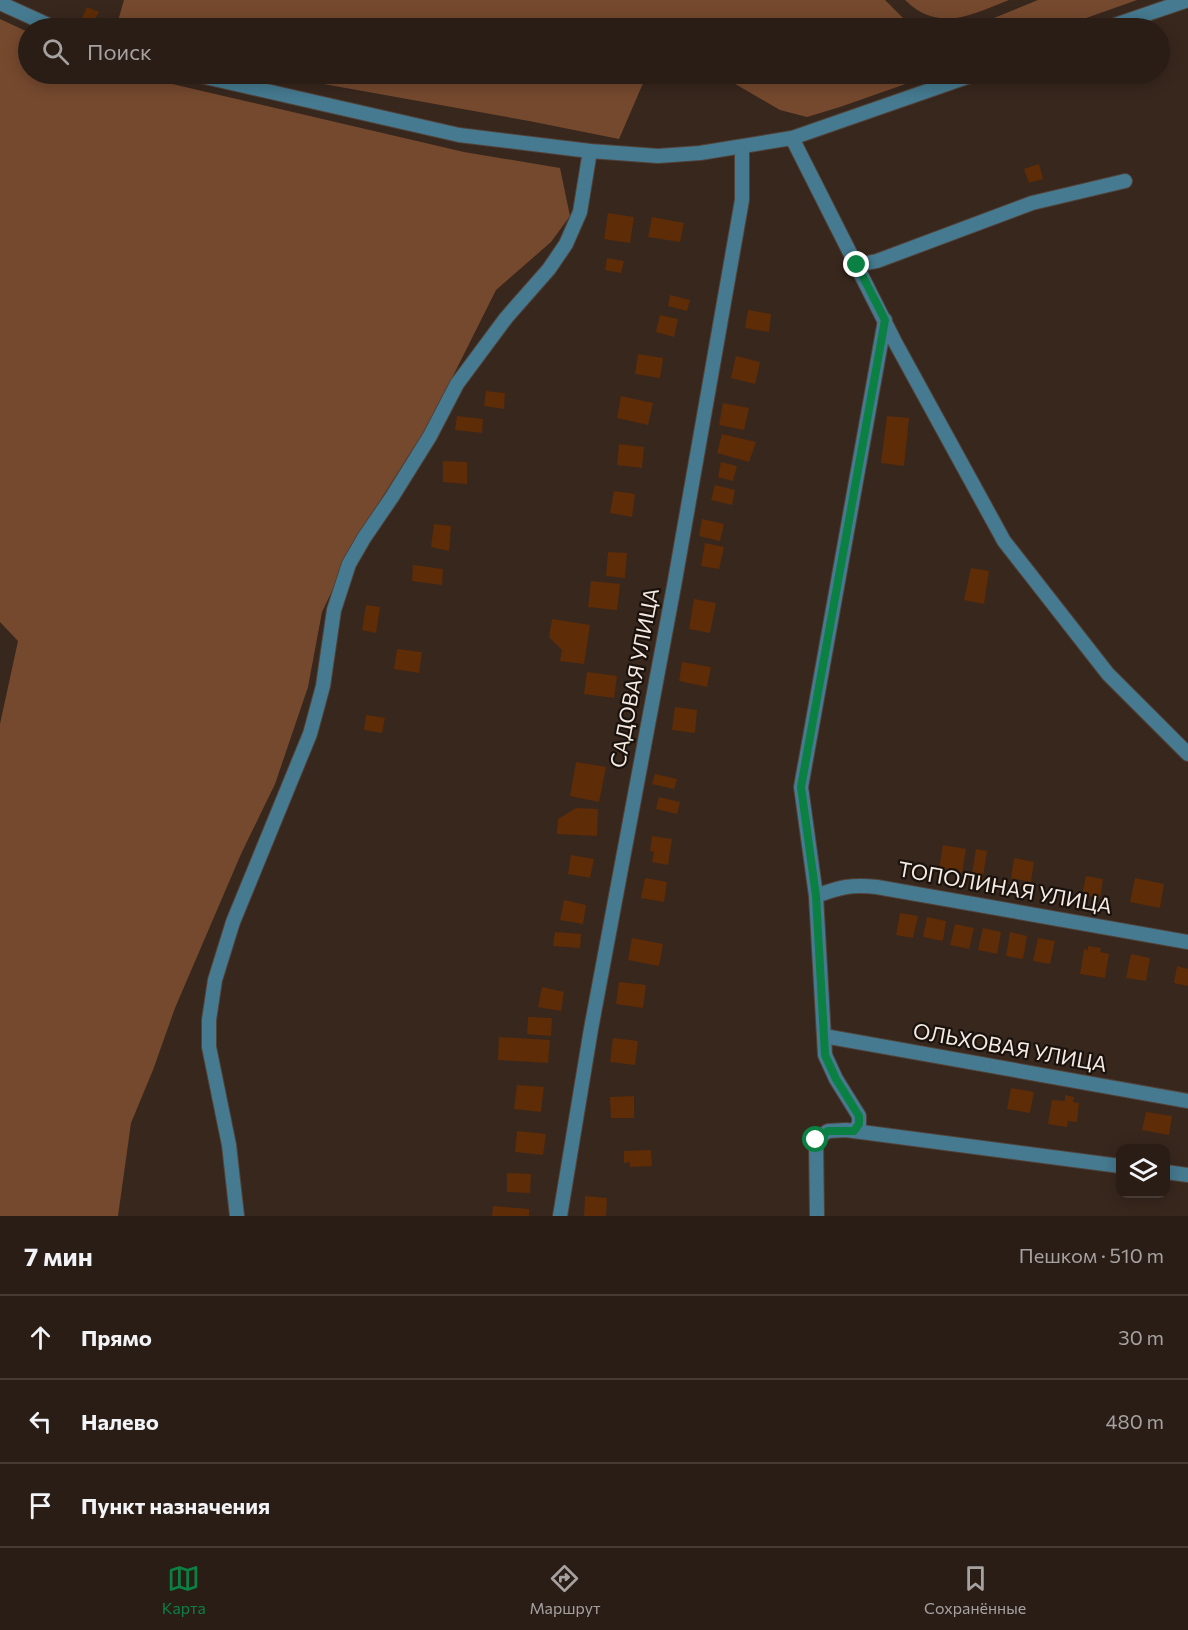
<!DOCTYPE html>
<html lang="ru">
<meta charset="utf-8">
<style>
body{margin:0;font-family:Commissioner,sans-serif;background:#32261f;color:#f1f3f6}
.controls{position:absolute;right:18px;bottom:18px;display:grid;overflow:hidden;border-radius:12px;box-shadow:0 3px 15px #0003}
.controls button{width:54px;height:54px;display:grid;place-items:center;padding:0;border:0;border-bottom:2px solid #463b35;background:#2a1d16;color:#f1f3f6;font:30px sans-serif}
.stop{position:absolute;width:18px;height:18px;margin:-14px;border:4px solid #0b8043;border-radius:50%;background:#fff}
.stop.end{background:#0b8043;border-color:#fff;box-shadow:0 2px 6px #0008}
.list{margin:0;padding:0;list-style:none}
h2{display:flex;justify-content:space-between;align-items:center;height:78px;margin:0;padding:0 24px;font-size:26px}
h2 small{font-size:20px;font-weight:400;color:#a5a2a1}
.list li{display:grid;grid-template-columns:39px 1fr auto;gap:18px;align-items:center;box-sizing:border-box;height:84px;padding:0 24px;border-top:2px solid #463b35}
.list b{display:block;font-size:22px;white-space:nowrap}
.list em{font-size:20px;font-style:normal;color:#a5a2a1}
.icon{flex:none;width:33px;height:33px;fill:none;stroke:currentColor;stroke-width:2;stroke-linecap:round;stroke-linejoin:round}
.map{position:relative;flex:none;width:1188px;height:1216px;overflow:hidden}
.search{position:absolute;background:#2a1d16;box-shadow:0 3px 15px #0003;left:18px;right:18px;top:18px;height:66px;display:flex;align-items:center;gap:15px;box-sizing:border-box;padding:0 21px;border-radius:33px;color:#a5a2a1;font-size:22px}
.sheet{height:330px;background:#2a1d16}
nav{display:flex;justify-content:space-around;align-items:center;box-sizing:border-box;height:84px;border-top:2px solid #463b35;background:#2a1d16;font-size:16px;color:#a5a2a1}
nav a{display:grid;justify-items:center;gap:3px}
nav .on{color:#0b8043}
.map>svg:first-child{display:block}
.green{fill:#75492e}
.building{fill:#5e2c07}
.lines{fill:none;stroke-linecap:round;stroke-linejoin:round}
.minor-casing{stroke:#524239;stroke-width:16}
.minor{stroke:#457a90;stroke-width:14}
.route{stroke:#0b8043;stroke-width:8}
.labels{text-anchor:middle;stroke-width:4.5;stroke-linejoin:round;paint-order:stroke}
.street-label{font-size:21px;fill:#f5e9e2;stroke:#19120d}
</style>
<div class="map">
<svg width="1188" height="1216" viewBox="0 0 1188 1216">
<rect width="100%" height="100%" fill="#38271d"/>
<path class="green" d="M124 0H885L903 18 919 28H116Z
M905 0H1009C971 15 939 33 905 0Z
M1038 0H1137L1058 28H959L984 22Z
M0 19 28 32V74H129L464 152 560 168 570 216 551 242 496 290 431 420 359 534 322 612 308 687 275 784 241 854 175 1008 153 1070 131 1123 118 1216H0V724L18 641 0 622Z
M268 74H647L619 139 529 121Z
M718 74H934L840 107 807 117 780 110Z"/>
<path class="building" d="M87 7 99 12 93 23 82 18Z
M1039 164 1043 179 1029 183 1024 169Z
M608 213 634 217 630 243 604 239Z
M652 217 684 223 680 242 648 237Z
M607 258 624 261 621 273 605 270Z
M670 295 690 300 687 311 668 306Z
M748 310 771 314 769 332 745 328Z
M660 315 678 319 674 337 656 332Z
M638 354 663 358 660 378 635 374Z
M736 356 760 362 755 384 731 378Z
M486 391 505 393 504 409 484 406Z
M621 396 653 403 648 425 617 418Z
M723 403 749 408 744 430 719 425Z
M457 416 483 419 482 433 455 430Z
M887 416 909 418 904 466 881 463Z
M722 434 756 442 749 462 717 453Z
M619 444 644 447 642 468 617 465Z
M443 461 467 462V484L443 482Z
M721 462 737 466 733 481 718 477Z
M715 485 735 490 732 505 711 500Z
M614 491 635 494 632 517 610 513Z
M702 519 724 524 720 541 699 536Z
M434 524 451 526 449 551 431 547Z
M705 543 724 547 719 569 701 566Z
M608 552 627 553 625 578 606 576Z
M413 565 443 569 442 585 412 581Z
M971 568 989 571 984 604 964 600Z
M591 581 620 584 617 610 588 607Z
M694 599 716 603 710 633 689 629Z
M366 605 380 607 376 633 362 630Z
M552 619 590 625 584 664 560 661 562 650 549 637Z
M397 649 422 652 419 673 394 669Z
M682 662 711 667 707 687 679 681Z
M587 672 617 676 614 698 584 694Z
M675 707 697 710 695 733 672 730Z
M366 715 385 718 382 733 364 730Z
M576 762 606 767 599 802 570 796Z
M655 774 677 779 674 789 652 784Z
M659 797 680 802 677 814 656 809Z
M576 808 598 809 597 836 557 834 558 819Z
M652 836 672 839 668 865 652 862 654 852 650 851Z
M943 845 966 849 962 873 939 869Z
M976 849 987 851 982 883 971 881Z
M571 855 594 859 590 878 568 874Z
M1014 858 1034 862 1031 882 1011 878Z
M1086 876 1103 879 1100 898 1082 895Z
M645 878 667 882 664 902 641 898Z
M1135 878 1164 884 1160 908 1130 902Z
M564 900 586 905 583 924 560 920Z
M900 913 918 916 913 938 896 935Z
M927 917 946 921 943 941 923 937Z
M955 924 974 928 969 949 950 945Z
M983 928 1001 932 997 954 978 950Z
M555 932 581 934 580 948 553 946Z
M1010 932 1027 936 1023 959 1006 956Z
M632 938 663 944 659 966 628 960Z
M1038 938 1055 941 1050 964 1033 961Z
M1088 946 1101 948 1100 952 1109 954 1105 978 1080 974 1084 949 1088 950Z
M1131 954 1150 958 1146 981 1126 978Z
M1177 966 1188 969V986L1174 983Z
M619 982 646 985 643 1008 616 1004Z
M542 987 564 992 561 1011 538 1007Z
M528 1017 552 1018 551 1036 527 1034Z
M499 1037 550 1040 548 1063 498 1060Z
M613 1038 638 1041 635 1065 610 1062Z
M517 1085 544 1087 541 1112 514 1109Z
M1011 1088 1034 1092 1030 1113 1007 1109Z
M1065 1095 1074 1097 1073 1102 1079 1103 1077 1122 1068 1121 1067 1127 1048 1124 1052 1100 1065 1101Z
M634 1096V1118H611L610 1097Z
M1146 1112 1172 1116 1169 1135 1142 1130Z
M517 1131 546 1134 543 1155 515 1152Z
M651 1150 652 1166 630 1167V1162L624 1163V1151Z
M507 1173 531 1174 530 1193 507 1192Z
M585 1196 607 1198 606 1216H584Z
M493 1206 529 1209V1216H492Z"/>
<g class="lines">
<defs>
<path id="minor" d="M0 3 55 28
M1106 28 1188 0
M192 74 459 135 590 151 658 156 700 153 792 138 976 74
M792 138 895 342 1004 541 1108 674 1188 754
M857 265 877 261 1032 203 1125 181
M816 896C840 887 852 884 877 887L1188 942
M824 1036 1188 1101
M854 1131 859 1124V1116L836 1079 825 1055 816 896 801 787 885 320
M1166 1172 1188 1175
M237 1216 229 1145 209 1047V1020L215 980 233 922 310 734 323 686 334 610 349 564 364 538 392 497 430 436 457 384 506 318 549 269 566 244 580 212 590 151
M560 1216 591 1029 674 586 742 200V148
M817 1216 816 1140 828 1131 846 1130 1120 1166"/>
</defs>
<use href="#minor" class="minor-casing"/>
<use href="#minor" class="minor"/>
</g>
<g class="lines">
<path class="route" d="M816 1140 828 1131H854L859 1124V1116L836 1079 825 1055 816 896 801 787 885 320 857 265"/>
</g>
<g class="labels">
<g class="street-label">
<text transform="translate(635 678) rotate(-79)" y="7">САДОВАЯ УЛИЦА</text>
<text transform="translate(1005 888) rotate(10)" y="7">ТОПОЛИНАЯ УЛИЦА</text>
<text transform="translate(1010 1048) rotate(10)" y="7">ОЛЬХОВАЯ УЛИЦА</text>
</g>
</g>
</svg>
<div class="controls">
<button><svg class="icon" aria-label="layers" viewBox="0 0 24 24"><path d="M12 4l9 5-9 5-9-5zM3 14l9 5 9-5"/></svg></button>
</div>
<div class="stop" style="left:816px;top:1140px"></div>
<div class="stop end" style="left:857px;top:265px"></div>
<div class="search"><svg class="icon" aria-label="search" viewBox="0 0 24 24"><circle cx="10" cy="10" r="6"/><path d="M15 15l6 6"/></svg>Поиск</div>
</div>
<section class="sheet">
<h2>7 мин<small>Пешком · 510 m</small></h2>
<ul class="list">
<li><svg class="icon" aria-label="ahead" viewBox="0 0 24 24"><path d="M12 20V5M6 11l6-6 6 6"/></svg><div><b>Прямо</b></div><em>30 m</em></li>
<li><svg class="icon" aria-label="left" viewBox="0 0 24 24"><path d="M17 20v-9H6M10 6l-5 5 5 5"/></svg><div><b>Налево</b></div><em>480 m</em></li>
<li><svg class="icon" aria-label="arrive" viewBox="0 0 24 24"><path d="M6 21V4h12l-3 4 3 4H6"/></svg><div><b>Пункт назначения</b></div></li>
</ul>
</section>
<nav>
<a class="on"><svg class="icon" aria-label="map" viewBox="0 0 24 24"><path d="M3 6l6-2 6 2 6-2v14l-6 2-6-2-6 2zM9 4v14M15 6v14"/></svg>Карта</a>
<a><svg class="icon" aria-label="directions" viewBox="0 0 24 24"><path d="M12 3l9 9-9 9-9-9zM9 14v-3h6M13 9l2 2-2 2"/></svg>Маршрут</a>
<a><svg class="icon" aria-label="saved" viewBox="0 0 24 24"><path d="M7 4h10v16l-5-4-5 4z"/></svg>Сохранённые</a>
</nav>
